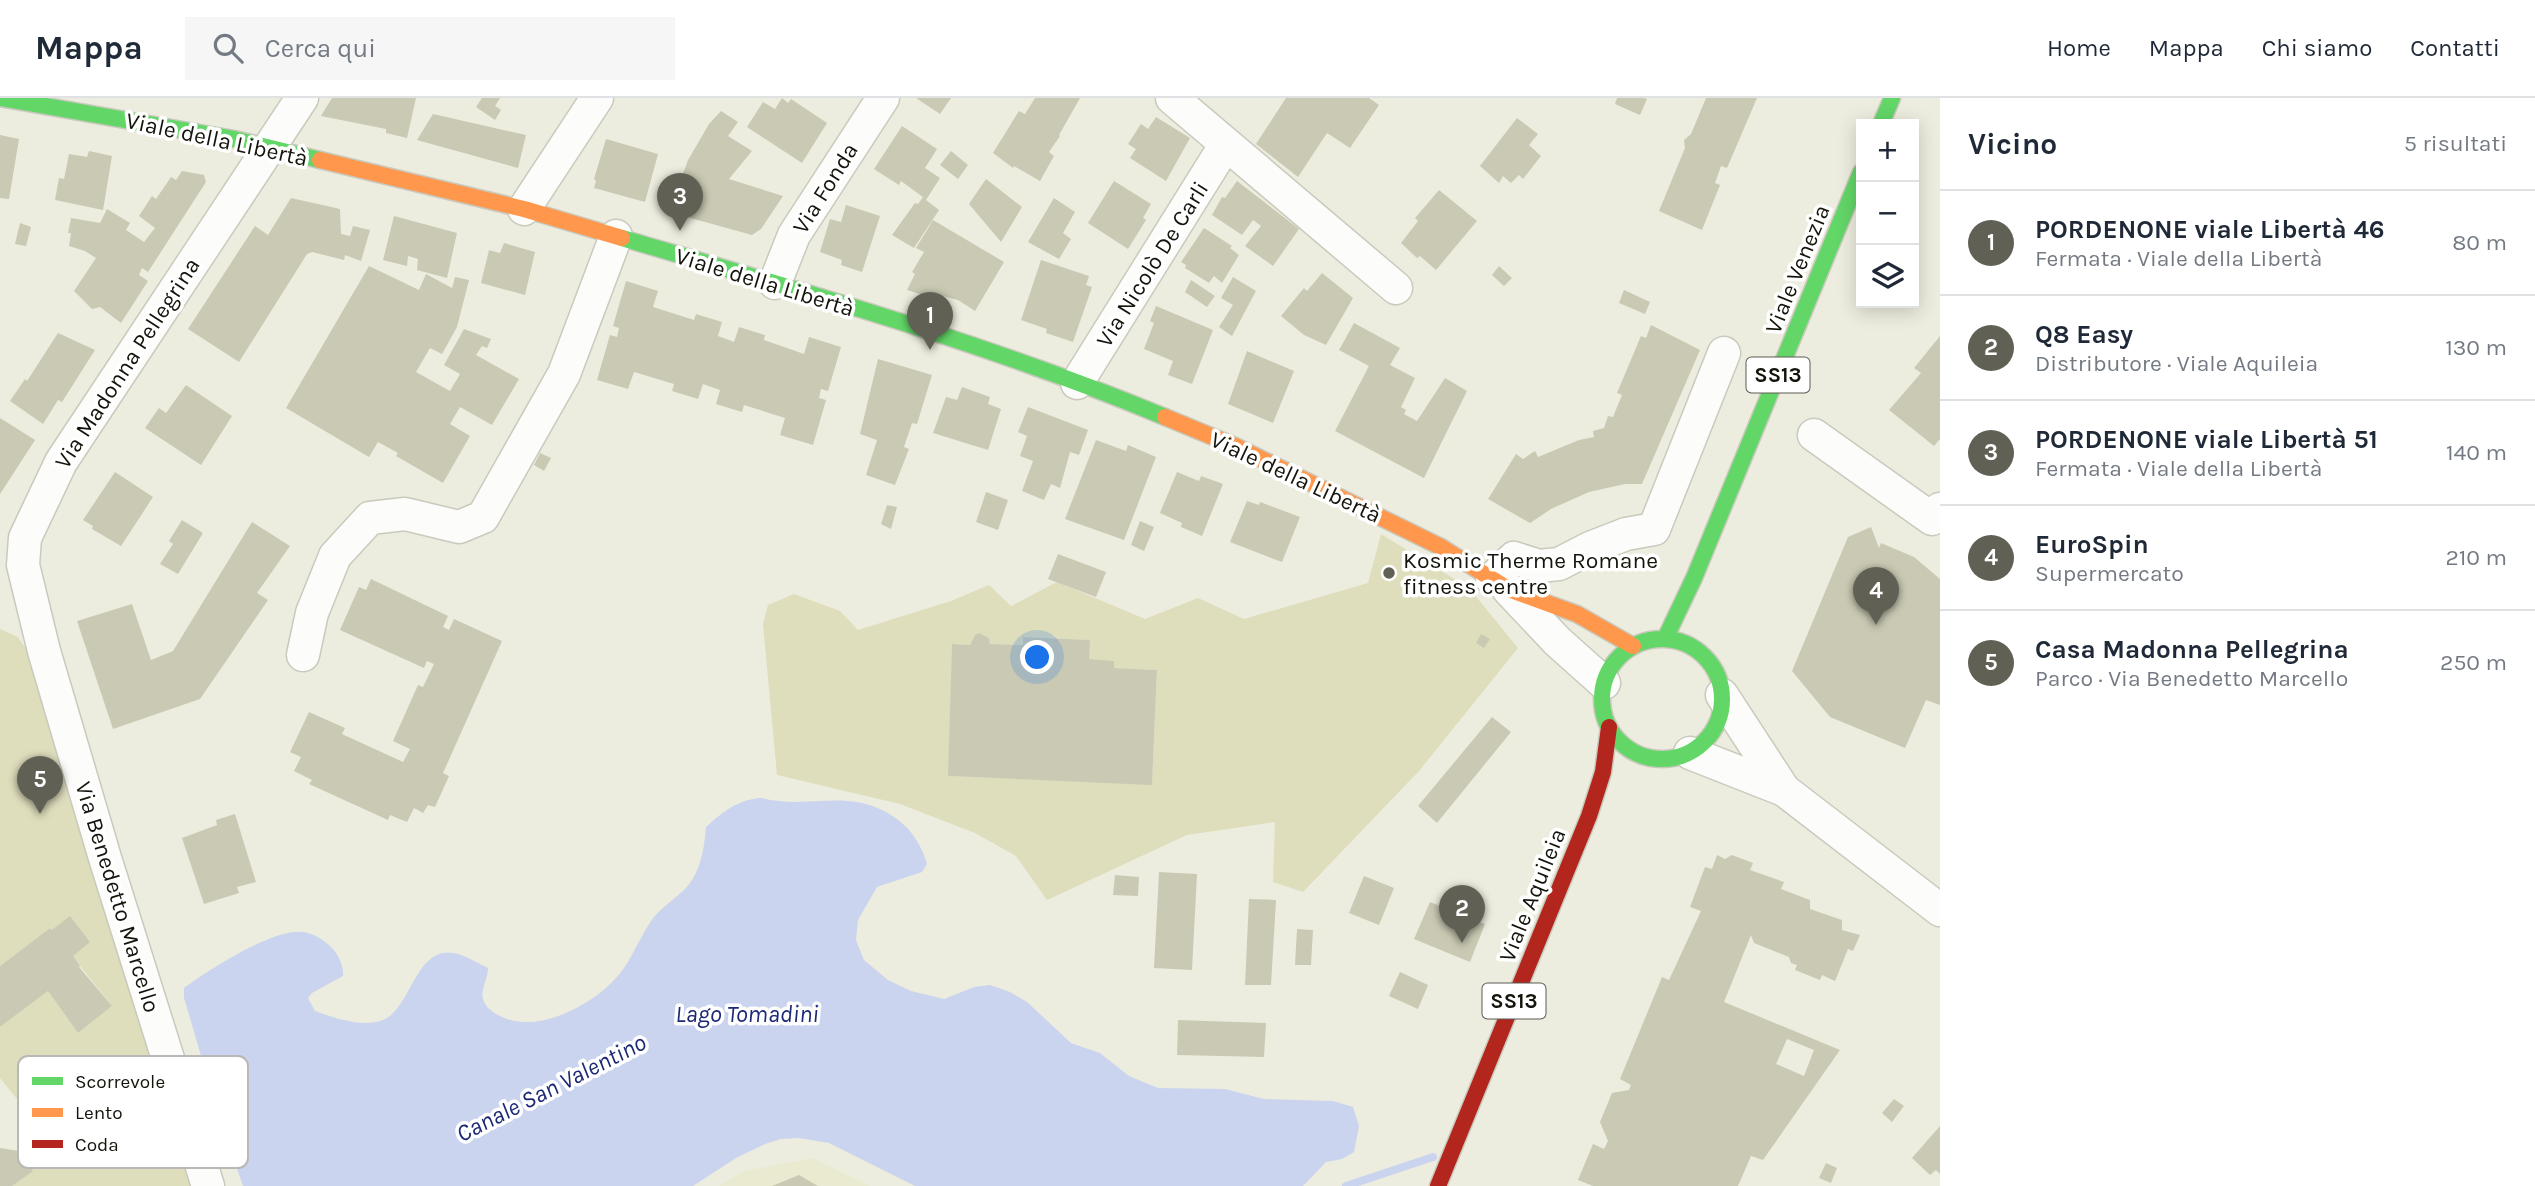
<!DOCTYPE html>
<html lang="it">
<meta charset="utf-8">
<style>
body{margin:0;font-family:Karla,sans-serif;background:#f6f6f7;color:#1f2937}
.controls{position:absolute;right:21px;top:21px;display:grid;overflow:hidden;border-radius:0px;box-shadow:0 4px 18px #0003}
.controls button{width:63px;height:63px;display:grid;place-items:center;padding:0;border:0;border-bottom:2px solid #e0e1e3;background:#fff;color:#1f2937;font:35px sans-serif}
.you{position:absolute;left:1038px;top:560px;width:24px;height:24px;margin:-18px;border:5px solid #fff;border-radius:50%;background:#1a73e8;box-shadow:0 0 0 10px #1a73e833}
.badge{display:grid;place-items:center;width:46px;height:46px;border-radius:50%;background:#606055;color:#fff;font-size:23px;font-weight:700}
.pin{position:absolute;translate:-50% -58px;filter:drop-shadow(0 2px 4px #0008)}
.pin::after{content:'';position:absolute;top:37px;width:24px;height:21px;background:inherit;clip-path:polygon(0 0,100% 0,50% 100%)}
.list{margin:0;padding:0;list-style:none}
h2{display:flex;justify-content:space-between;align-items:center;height:91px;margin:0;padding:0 28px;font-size:30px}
h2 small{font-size:23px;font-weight:400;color:#747a83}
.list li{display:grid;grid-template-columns:46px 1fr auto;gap:21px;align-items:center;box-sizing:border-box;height:105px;padding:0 28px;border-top:2px solid #e0e1e3}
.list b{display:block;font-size:26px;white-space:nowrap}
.list p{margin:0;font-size:23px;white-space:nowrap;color:#747a83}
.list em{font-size:23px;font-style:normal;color:#747a83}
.icon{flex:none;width:38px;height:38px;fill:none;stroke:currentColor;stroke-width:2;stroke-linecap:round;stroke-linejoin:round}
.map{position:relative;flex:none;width:1940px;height:1088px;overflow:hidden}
header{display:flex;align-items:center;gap:42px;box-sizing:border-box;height:98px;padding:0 35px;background:#fff;border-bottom:2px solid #e0e1e3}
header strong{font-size:33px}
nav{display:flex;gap:38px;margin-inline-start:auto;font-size:24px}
.search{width:490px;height:63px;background:#f6f6f7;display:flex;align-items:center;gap:18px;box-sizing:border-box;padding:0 24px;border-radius:0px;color:#747a83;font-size:26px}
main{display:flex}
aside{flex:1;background:#fff}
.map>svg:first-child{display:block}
.built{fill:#eaead1}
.green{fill:#deddbc;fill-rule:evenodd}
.water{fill:#cad4ee}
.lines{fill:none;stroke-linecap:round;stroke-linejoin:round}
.stream{stroke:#cad4ee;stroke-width:8}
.building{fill:#cac9b3;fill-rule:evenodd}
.street-casing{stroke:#c9c9bd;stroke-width:35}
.fast-casing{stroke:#c9c9bd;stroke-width:19}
.slow-casing{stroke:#c9c9bd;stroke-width:19}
.jam-casing{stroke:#c9c9bd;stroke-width:19}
.street{stroke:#fcfcfa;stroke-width:32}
.fast{stroke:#63d668;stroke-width:16}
.slow{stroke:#ff974d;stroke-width:16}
.jam{stroke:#b3261e;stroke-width:16}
.poi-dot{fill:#606055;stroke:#fff;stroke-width:2.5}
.labels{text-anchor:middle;stroke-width:7;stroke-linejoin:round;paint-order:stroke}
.shield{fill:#fff;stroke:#5a5a54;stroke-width:2}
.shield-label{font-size:21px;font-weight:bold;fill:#14140b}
.street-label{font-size:23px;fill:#14140b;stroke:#fff}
.poi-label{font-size:23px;fill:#14140b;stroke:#fff;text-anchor:start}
.water-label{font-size:24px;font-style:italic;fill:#1b2876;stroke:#fff}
.key{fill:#fff;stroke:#b8b8b6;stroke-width:2}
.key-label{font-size:19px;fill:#14140b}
</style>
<header>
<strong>Mappa</strong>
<div class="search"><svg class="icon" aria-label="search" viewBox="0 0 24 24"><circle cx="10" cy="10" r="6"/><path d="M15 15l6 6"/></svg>Cerca qui</div>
<nav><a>Home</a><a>Mappa</a><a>Chi siamo</a><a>Contatti</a></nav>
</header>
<main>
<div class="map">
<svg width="1940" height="1088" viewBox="0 0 1940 1088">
<rect width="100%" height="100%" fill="#ededdf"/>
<path class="built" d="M813 1060 870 1088H719L744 1073Z"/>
<path class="green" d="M1381 436 1469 490 1518 550 1419 673 1303 794 1273 784 1275 724 1187 737 1047 802 1016 758 975 735 900 706 777 677 763 526 768 507 794 496 840 513 858 532 951 503 989 487 1011 508 1057 484 1145 521 1198 500 1244 521 1368 485ZM979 535 989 540 990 546 1023 547 1024 539 1089 542V561L1114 563V570L1157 572 1152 686 949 678 952 546 970 547 975 537Z
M0 531 18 539 31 558 197 1088H12L32 1073 19 1053 30 1047 53 1027 33 1000 22 1007 0 980V929L48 893 78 935 112 908 50 830 0 868ZM71 957 86 975 56 998 42 979Z"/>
<path class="water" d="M762 700C791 708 819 701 848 703 886 706 917 729 927 766L922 774 877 789 858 822 856 842 864 862 888 882 911 893 944 901 974 889 990 887 1010 894 1027 904 1071 945 1100 955 1129 978 1158 990 1225 991 1264 1001 1333 1003 1353 1009 1359 1028 1354 1054 1342 1061 1326 1064 1303 1088H915L829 1045 799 1040 781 1041 765 1046 736 1060 693 1088H243L220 1022 184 900V890C209 872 272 831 302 834 313 835 323 841 331 849 338 856 344 868 343 878L312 895 308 900 315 913C334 920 363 930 383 922 412 910 415 848 454 855 465 857 477 865 488 870 488 881 480 893 483 901 486 912 497 917 507 921 544 934 598 904 621 874 634 857 641 836 654 819 663 808 676 800 686 790 701 773 704 751 706 729 723 714 738 701 762 700Z"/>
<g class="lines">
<path class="stream" d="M1346 1088 1433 1059"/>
</g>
<path class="building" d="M332 0H416L407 40 386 35V31L321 18Z
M482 0H500L495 8 501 12 495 22 476 9Z
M782 0 788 5 791 1 827 25 802 65 747 29 763 4 775 11Z
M916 0H951L940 16Z
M1035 0H1080L1059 37 1060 38 1049 54 1054 58 1040 83 1014 68 1013 70 993 55 1019 13 1025 16Z
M1286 0H1369L1379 7 1350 50 1327 35 1298 79 1256 46Z
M1617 0H1644L1647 1 1640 17 1615 6Z
M1706 0H1757L1727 70 1721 68 1715 85 1720 87 1702 132 1659 113 1685 50 1684 42 1691 36Z
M721 13 738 24 728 38 752 53 729 81 783 98 761 131 752 137 669 114 688 62 709 26Z
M433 16 526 37 518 70 417 42Z
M1156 19 1190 40 1166 83 1130 60 1136 51 1128 46 1141 26 1148 31Z
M1517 20 1538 36 1529 47 1541 58 1523 81 1519 77 1511 85 1503 78 1499 85 1480 68Z
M902 28 937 51 925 70 940 80 926 102 939 112 914 150 892 137 915 105 918 106 923 99 901 83 899 87 874 71Z
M0 37 19 41 9 101 0 100Z
M606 41 658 56 645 104 594 90 596 83 594 81Z
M89 53 112 58 103 112 55 102 59 80 64 81 69 56 87 59Z
M951 53 968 67 958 81 940 67Z
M182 73 204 77 206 84 148 174 142 170 139 177 148 183 121 225 100 209 92 211 74 193 96 160 85 153 69 148 71 135H68L71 120 100 125 107 111 130 125 126 132 144 144 155 130 139 118 152 98 156 101 171 79 176 82Z
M986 81 1022 109 1001 144 969 106Z
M1114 83 1151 106 1143 120 1146 122 1128 151 1088 125Z
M1237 83 1299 131 1273 168 1245 148 1261 128 1253 122 1242 137 1212 117 1222 99 1225 100Z
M1439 92 1477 123 1436 172 1420 158 1417 160 1401 145 1418 123 1415 120Z
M291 100 340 111 341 136 350 138 353 128 370 132 361 163 345 157 344 162 312 154 307 156 239 264 188 231 255 128 268 137Z
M1054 100 1075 114 1063 135 1071 141 1059 161 1028 144Z
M846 107 880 118 862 174 841 167 842 162 820 154 830 121 841 124Z
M394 118 457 135 447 180 417 172 418 161 408 158 407 168 383 162Z
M933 122 1004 164 975 213 958 202 931 195 929 199 907 192 915 176 912 174 924 154 916 150Z
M20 125 31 129 26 148 15 146Z
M1204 130 1232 148 1230 150 1239 157 1222 185 1214 178 1209 185 1185 170 1186 167 1181 164Z
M504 145 535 154 525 197 481 185 489 152 500 155Z
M1041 162 1089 178 1086 187 1092 189 1073 244 1046 235 1047 231 1021 222Z
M369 168 419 192 426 176 452 190 455 179 469 182 457 229 442 256 430 250 416 274 450 293 460 276 444 267 464 231 491 241 487 250 482 248 476 257 519 281 492 327 460 309 450 326 470 338 443 385 396 358 398 355 378 344 369 359 286 310Z
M1499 168 1512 180 1504 188 1492 177Z
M1322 175 1353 200 1326 247 1304 237 1281 218 1304 190 1307 193Z
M1233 179 1256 193 1232 238 1219 229 1233 207 1221 200Z
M1191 182 1215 198 1207 209 1185 194Z
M626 183 658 193 653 209 694 222 696 216 722 224 718 238 734 244 739 229 765 237 764 242 804 256 809 239 841 249 828 293 821 291 819 300 826 302 813 347 780 337 785 320 744 307 742 314 716 306 720 292 703 286 698 301 672 293 674 286 634 274 628 291 597 282 610 237 617 239 619 230 613 228Z
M1624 192 1650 204 1645 216 1619 205Z
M1156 208 1213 232 1192 286 1168 277 1173 263 1144 251 1154 225 1150 223Z
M1354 225 1400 250 1390 267 1415 280 1401 309 1406 312 1404 316 1417 323 1445 280 1467 293 1424 380 1335 333 1369 268 1339 252Z
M1651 227 1700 252 1642 386H1625L1589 394 1551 411 1530 425 1488 401 1516 356 1523 361 1535 353 1538 359 1579 342 1594 339 1593 333 1604 330 1608 318 1613 319 1622 297 1617 295 1641 238 1646 240Z
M58 235 95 252 62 304 58 302 43 326 10 303 25 281 27 283Z
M1940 238V341L1934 348 1889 312 1921 275 1914 270Z
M1247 253 1294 273 1273 325 1228 306Z
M878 261 932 277 917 326 912 325 904 349 909 351 895 387 866 377 877 342 860 336Z
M186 287 232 318 201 367 145 330 159 310 166 315Z
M962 289 990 299 988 306 1001 311 988 352 933 335 946 299 957 302Z
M1028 309 1088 332 1079 357 1070 354 1060 390 1051 386 1044 402 1022 393 1033 363 1020 358 1027 338 1018 334Z
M0 320 35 342 0 396Z
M1096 342 1126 353 1128 347 1156 359 1124 442 1065 421Z
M540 355 551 360 544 373 534 367Z
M115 374 153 399 121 448 92 431 93 428 83 422Z
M1177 374 1199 383 1201 378 1223 386 1202 438 1181 429 1182 425 1160 415Z
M986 394 1008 402 998 432 976 424Z
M1247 403 1259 407 1260 404 1300 419 1282 464 1230 444Z
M887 407 897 409 891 431 881 426Z
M182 422 203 435 178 476 160 466 173 446 169 443Z
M1140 423 1154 429 1144 453 1131 447Z
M252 424 290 448 257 495 268 502 200 601 113 631 77 523 132 506 151 562 173 553Z
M1871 429 1879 450 1881 445 1914 459 1940 481V607L1926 602 1905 650 1830 619 1792 573 1848 439Z
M1058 456 1106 474 1096 499 1048 481Z
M371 481 448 518 443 529 449 532 454 521 502 543 443 675 449 678 435 709 428 707 423 715 414 710 407 724 390 717 388 722 309 686 312 682 294 673 301 659 290 654 309 614 345 630 342 636 403 664 410 651 393 643 418 587 423 589 434 566 427 563 424 570 340 532 359 489 366 492Z
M979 535 989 540 990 546 1023 547V539L1090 542 1089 561 1114 563V570L1157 572 1152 687 948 678 952 546 970 547 975 537Z
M1481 536 1490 541 1484 550 1476 545Z
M1492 619 1511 634 1437 725 1418 708Z
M235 716 256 784 237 789 239 795 204 806 182 740 217 727 216 722Z
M1717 757 1725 761 1732 757 1753 765 1750 772 1784 784 1781 791 1810 802V811L1842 822V832L1860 837 1853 853 1848 851 1835 883 1822 877 1820 882 1795 872 1797 867 1791 865 1789 859 1754 845 1751 837 1724 904 1840 952 1763 1062 1751 1058 1738 1088H1593L1578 1082 1593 1046 1604 1051 1608 1043 1600 1024 1612 995 1629 992 1631 987 1620 981 1662 879 1669 882 1701 813 1690 809 1705 769 1712 771ZM1787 941 1814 952 1804 978 1776 966Z
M1159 774 1197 776 1192 872 1154 870Z
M1115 777 1139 779 1138 798 1113 797Z
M1364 778 1394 790 1379 827 1349 815Z
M1249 801 1276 802 1271 887H1245Z
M1430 804 1485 826 1470 864 1414 841Z
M70 818 90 844 73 858 80 868 79 869 112 908 78 935 48 893 0 929V868L50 830 52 832Z
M1297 831 1313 832 1311 867H1295Z
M1400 874 1428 887 1418 911 1389 898Z
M1178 922 1266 925 1264 959 1177 957Z
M71 957 86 975 56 998 42 979Z
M1894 1001 1904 1008 1892 1024 1882 1015Z
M1940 1028V1076L1936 1072 1930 1077 1912 1060Z
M0 1050 19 1053 33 1073 12 1088H0Z
M1826 1065 1837 1070 1831 1085 1819 1080Z
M799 1077 818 1088H772Z"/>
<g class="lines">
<defs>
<path id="street" d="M1172 0 1396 190
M524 111 597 0
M775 185 794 137 883 0
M1077 285 1226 46
M1814 337 1932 421 1940 411
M1492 481 1514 460 1539 468 1559 466 1590 450 1626 436 1654 431 1724 255
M1508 491 1557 543 1604 585
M303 557 312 515 335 458 370 420 405 416 459 429 483 419 564 276 616 138
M1722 597 1784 692
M1690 655 1784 692 1940 812
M208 1088 105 760 44 553 23 467 25 440 61 364 302 0"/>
<path id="fast" d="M0 0 234 41 320 62
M1881 26 1892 0
M622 140C805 194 989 246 1165 319
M1602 601a60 60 0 1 1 120 0a60 60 0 1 1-120 0Z
M1665 541 1694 480 1861 74"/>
<path id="slow" d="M320 62 524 111 622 140
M1165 319 1235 348 1441 449 1508 491 1577 516 1633 548"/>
<path id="jam" d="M1438 1088 1589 718 1603 674 1609 629"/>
</defs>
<use href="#street" class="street-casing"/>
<use href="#fast" class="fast-casing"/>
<use href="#slow" class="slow-casing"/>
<use href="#jam" class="jam-casing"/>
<use href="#street" class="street"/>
<use href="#fast" class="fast"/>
<use href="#slow" class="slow"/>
<use href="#jam" class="jam"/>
</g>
<circle class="poi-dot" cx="1389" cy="475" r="7"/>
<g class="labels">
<g class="shield">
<rect x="1746.5" y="259.5" width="63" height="35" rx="5"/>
<rect x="1482.5" y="885.5" width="63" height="35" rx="5"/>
</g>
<g class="shield-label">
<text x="1778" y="284">SS13</text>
<text x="1514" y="910">SS13</text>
</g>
<g class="street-label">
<text transform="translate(217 41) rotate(12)" y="8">Viale della Libertà</text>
<text transform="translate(825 90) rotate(-58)" y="8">Via Fonda</text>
<text transform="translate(1152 166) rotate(-58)" y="8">Via Nicolò De Carli</text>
<text transform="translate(1797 171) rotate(-68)" y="8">Viale Venezia</text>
<text transform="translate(765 184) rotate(17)" y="8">Viale della Libertà</text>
<text transform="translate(127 265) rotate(-57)" y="8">Via Madonna Pellegrina</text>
<text transform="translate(1296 379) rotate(25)" y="8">Viale della Libertà</text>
<text transform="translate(1532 797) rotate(-68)" y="8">Viale Aquileia</text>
<text transform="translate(118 799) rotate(73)" y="8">Via Benedetto Marcello</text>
</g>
<g class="poi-label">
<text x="1403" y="470">Kosmic Therme Romane<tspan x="1403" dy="26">fitness centre</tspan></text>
</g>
<g class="water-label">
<text x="747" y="924">Lago Tomadini</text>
<text transform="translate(551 990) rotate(-27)" y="8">Canale San Valentino</text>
</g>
</g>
<rect x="18" y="958" width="230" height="112" rx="10" class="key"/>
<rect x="32" y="979" width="31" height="8" fill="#63d668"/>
<rect x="32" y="1010" width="31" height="9" fill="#ff974d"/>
<rect x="32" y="1042" width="31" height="8" fill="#b3261e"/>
<g class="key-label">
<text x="75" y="990">Scorrevole</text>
<text x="75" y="1021">Lento</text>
<text x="75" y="1053">Coda</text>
</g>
</svg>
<div class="controls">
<button>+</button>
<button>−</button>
<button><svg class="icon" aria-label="layers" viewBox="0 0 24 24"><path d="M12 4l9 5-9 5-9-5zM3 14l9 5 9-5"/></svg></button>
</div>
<div class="you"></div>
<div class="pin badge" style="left:930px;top:252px">1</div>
<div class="pin badge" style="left:1462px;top:845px">2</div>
<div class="pin badge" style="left:680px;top:133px">3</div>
<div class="pin badge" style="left:1876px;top:527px">4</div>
<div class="pin badge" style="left:40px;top:716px">5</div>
</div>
<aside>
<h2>Vicino<small>5 risultati</small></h2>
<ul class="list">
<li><span class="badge">1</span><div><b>PORDENONE viale Libertà 46</b><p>Fermata · Viale della Libertà</p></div><em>80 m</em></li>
<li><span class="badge">2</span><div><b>Q8 Easy</b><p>Distributore · Viale Aquileia</p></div><em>130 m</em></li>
<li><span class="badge">3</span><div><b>PORDENONE viale Libertà 51</b><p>Fermata · Viale della Libertà</p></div><em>140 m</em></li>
<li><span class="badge">4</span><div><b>EuroSpin</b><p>Supermercato</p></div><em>210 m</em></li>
<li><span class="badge">5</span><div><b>Casa Madonna Pellegrina</b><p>Parco · Via Benedetto Marcello</p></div><em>250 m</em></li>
</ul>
</aside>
</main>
